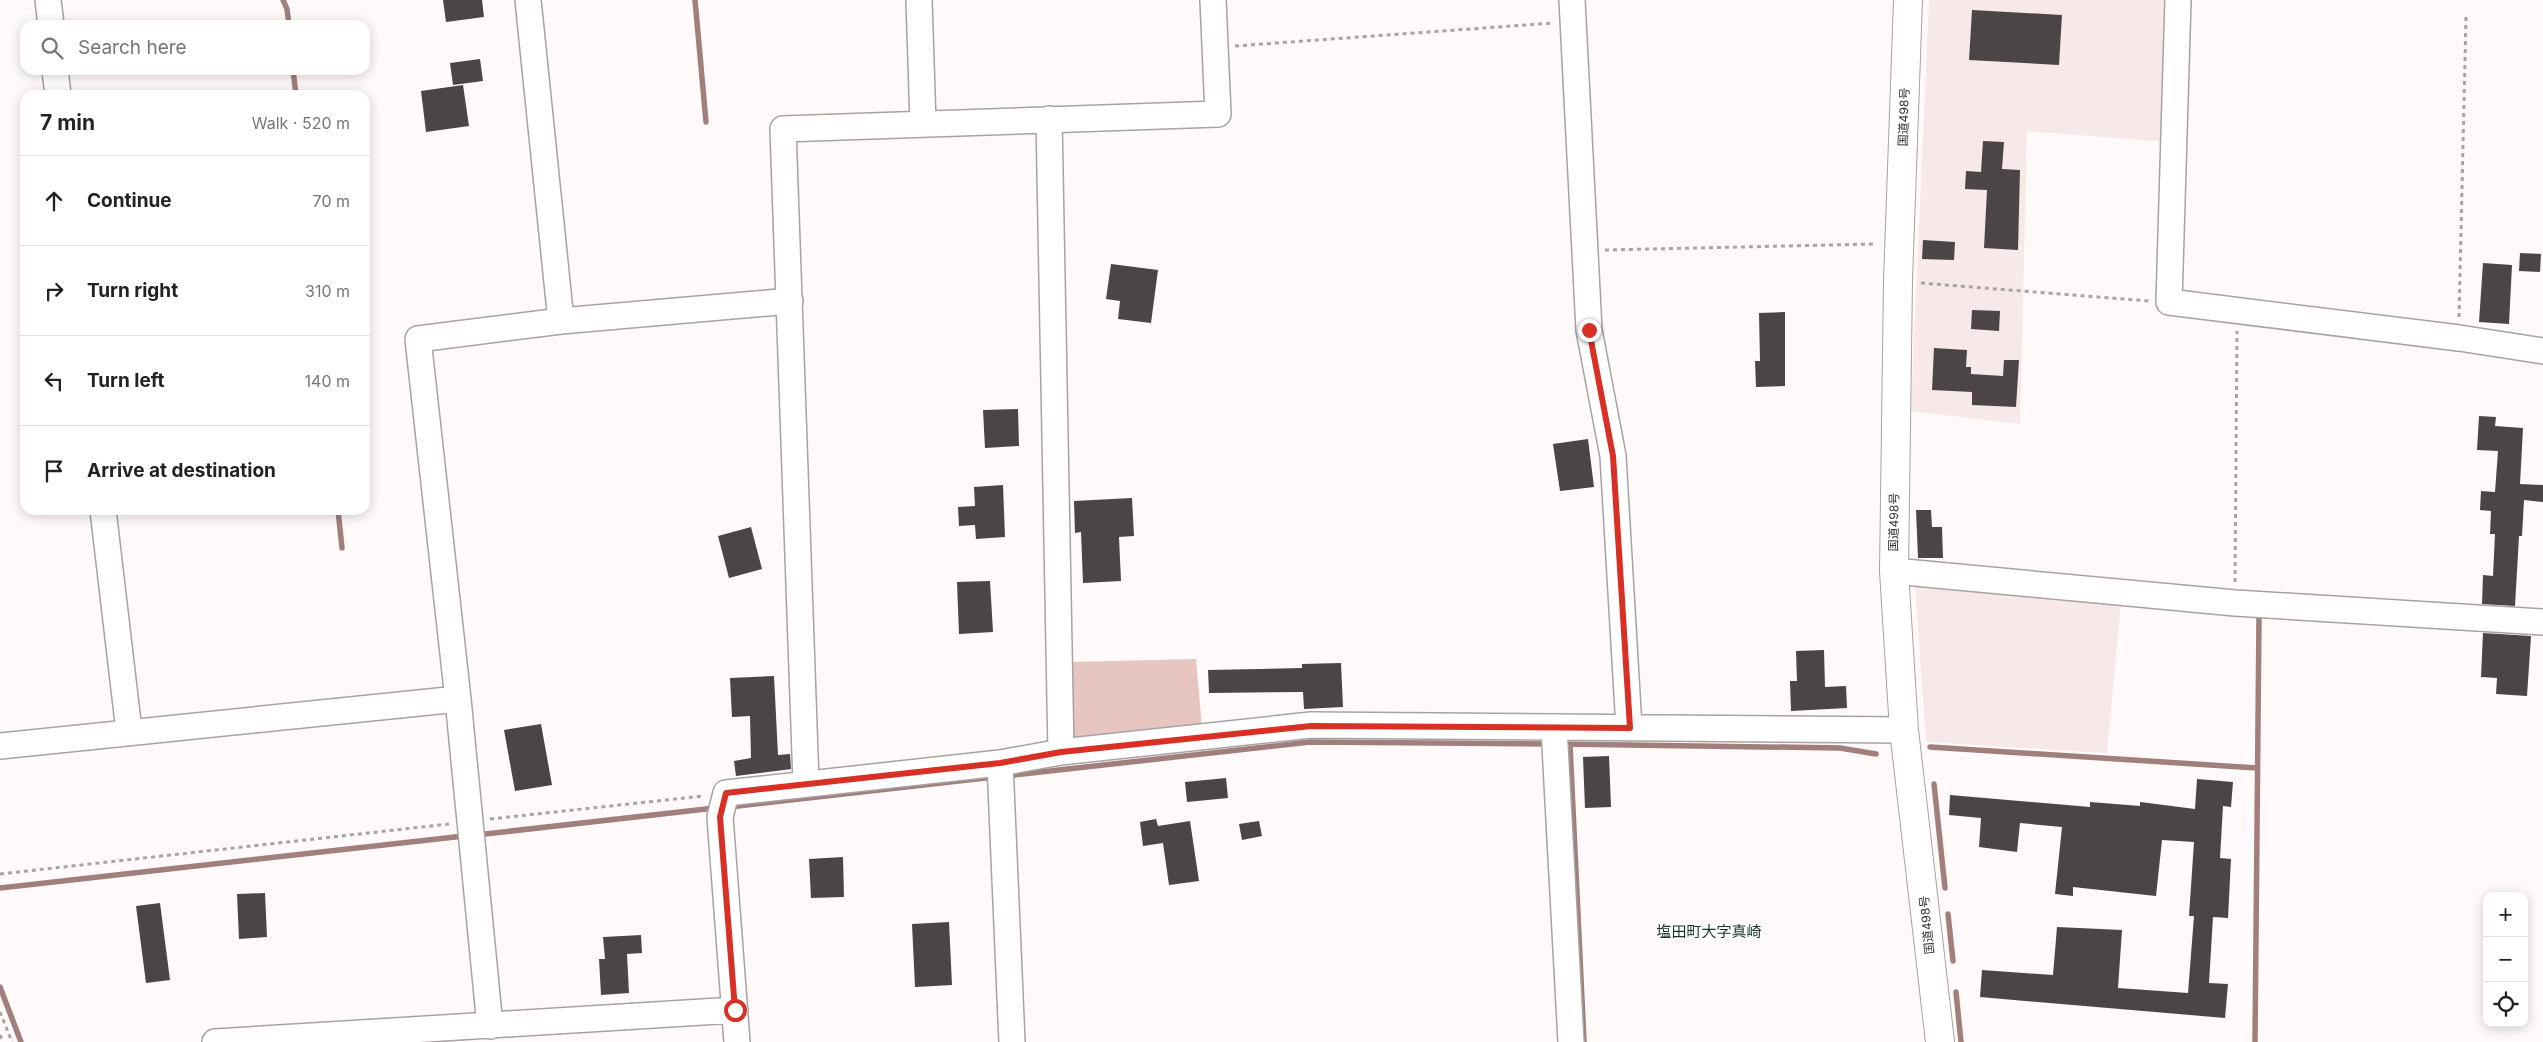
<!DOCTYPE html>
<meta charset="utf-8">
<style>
body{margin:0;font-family:Inter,"Noto Sans JP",sans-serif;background:#f2f2f2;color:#222}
.controls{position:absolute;right:15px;bottom:15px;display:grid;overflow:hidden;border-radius:10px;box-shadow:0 2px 12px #0003}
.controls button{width:45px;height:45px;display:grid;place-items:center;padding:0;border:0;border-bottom:1px solid #e0e0e0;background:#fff;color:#222;font:25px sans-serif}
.stop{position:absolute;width:15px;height:15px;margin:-11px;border:4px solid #d93025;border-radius:50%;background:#fff}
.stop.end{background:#d93025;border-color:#fff;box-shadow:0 1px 5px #0008}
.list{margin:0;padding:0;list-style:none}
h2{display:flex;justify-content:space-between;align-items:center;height:65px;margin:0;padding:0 20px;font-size:21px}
h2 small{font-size:16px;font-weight:400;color:#767676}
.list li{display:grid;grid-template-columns:32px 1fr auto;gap:15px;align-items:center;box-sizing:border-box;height:90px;padding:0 20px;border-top:1px solid #e0e0e0}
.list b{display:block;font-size:19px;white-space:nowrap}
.list em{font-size:16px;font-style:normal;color:#767676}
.icon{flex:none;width:28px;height:28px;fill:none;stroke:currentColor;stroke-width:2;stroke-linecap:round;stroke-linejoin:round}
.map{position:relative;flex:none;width:2543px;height:1042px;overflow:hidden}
.search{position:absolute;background:#fff;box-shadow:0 2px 12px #0003;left:20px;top:20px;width:350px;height:55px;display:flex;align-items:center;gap:12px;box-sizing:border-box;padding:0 18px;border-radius:15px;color:#767676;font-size:19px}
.panel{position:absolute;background:#fff;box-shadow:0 2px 12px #0003;left:20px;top:90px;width:350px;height:425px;border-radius:15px}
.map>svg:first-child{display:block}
.built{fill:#f6e9e7}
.green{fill:#e7c5c1}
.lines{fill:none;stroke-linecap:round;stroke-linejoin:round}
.stream{stroke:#a07f7c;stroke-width:5.5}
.building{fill:#4b4545}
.minor-casing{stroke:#a8a2a1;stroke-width:28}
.highway-casing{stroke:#a8a2a1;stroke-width:30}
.path{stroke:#a9a4a4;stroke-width:3;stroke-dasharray:4 4;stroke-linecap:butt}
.minor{stroke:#fff;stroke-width:25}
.highway{stroke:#fff;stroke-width:28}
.route{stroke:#d93025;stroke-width:6}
.labels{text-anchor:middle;stroke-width:5;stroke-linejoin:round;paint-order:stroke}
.street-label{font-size:12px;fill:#363333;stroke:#fff}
.quarter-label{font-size:15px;fill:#15342c;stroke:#fff}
</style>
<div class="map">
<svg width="2543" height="1042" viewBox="0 0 2543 1042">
<rect width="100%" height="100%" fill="#fff9f9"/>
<path class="built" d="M1929 0H2171L2169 142 2027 131 2020 424 1911 411Z
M1915 584 2121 602 2107 753 1926 742Z"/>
<path class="green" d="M1196 659 1202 728 1071 739 1070 662Z"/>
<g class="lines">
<path class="stream" d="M283 0 287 9 289 25
M695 0 706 122
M293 70 296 95
M338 510 342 548
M1561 744 1840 748 1876 754
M1570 745 1584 1042
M1930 747 2257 768
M1005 776 1310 742 1549 744
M1934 784 1945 888
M729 807 994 777
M476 835 715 808
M0 888 464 836
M1948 914 1953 961
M0 987 21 1042
M1956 992 1961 1042
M2255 1042 2259 618"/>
</g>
<path class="building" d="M443 0H482L484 17 446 22Z
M1972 10 2062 15 2059 65 1969 60Z
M480 59 483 81 453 85 450 63Z
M463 85 469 126 426 132 421 91Z
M1983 141 2004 142 2002 169 2020 170 2018 250 1984 248 1987 190 1965 189 1966 171 1981 172Z
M1923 240 1955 242 1954 260 1922 259Z
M2520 253 2541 254 2540 272 2519 271Z
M2483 263 2512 265 2509 324 2479 322Z
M1111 264 1158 270 1151 323 1118 319 1120 301 1106 299Z
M1972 310 2000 311 1999 331 1971 329Z
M1785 312V386L1756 387 1755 361H1760L1759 313Z
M1934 348 1967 350 1966 367H1971V374L2003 376 2004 360H2019L2016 407 1972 405V392L1932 390Z
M1018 409 1019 446 985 448 983 410Z
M2479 416 2496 417 2495 426 2523 428 2520 484 2543 485V502L2524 500 2522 536H2519L2515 606 2482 604 2483 575 2493 576 2495 534H2490L2491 511 2480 510 2481 491 2495 492 2498 451 2477 450Z
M1588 439 1594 487 1560 491 1553 444Z
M1003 485 1005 537 976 539 975 525 959 526 958 507 975 506 974 487Z
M1132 498 1134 536 1119 537 1121 581 1083 583 1081 532 1075 533 1074 501Z
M1916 510H1931L1932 527H1942L1943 558H1918Z
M751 527 762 569 729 578 718 536Z
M990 581 993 632 959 634 957 582Z
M2483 633 2531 636 2527 696 2496 694 2497 678 2481 677Z
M1824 650 1825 687 1846 686 1847 708 1791 711 1790 681H1797L1796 651Z
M1341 663 1343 707 1304 709 1303 692 1209 693 1208 670 1302 668V664Z
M774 676 778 755 790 754 791 769 736 776 734 761 751 758 750 716 732 717 730 678Z
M541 724 552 785 515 791 504 730Z
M1609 756 1611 807 1585 808 1583 757Z
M1226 778 1228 798 1187 802 1185 782Z
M2197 779 2233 782 2231 807 2223 806 2220 858 2231 859 2228 918 2213 917 2209 983 2228 984 2225 1018 1980 997 1982 970 2053 975 2057 927 2122 930 2118 988 2188 993 2194 916H2189L2194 842 2162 840 2156 896 2073 887V896L2055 894 2062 827 2020 823 2017 852 1979 847 1981 818 1949 815 1950 795 2090 807V802L2140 806V802L2195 809Z
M1156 819 1158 826 1190 821 1199 881 1169 885 1163 843 1143 846 1140 822Z
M1259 821 1262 836 1242 840 1239 824Z
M843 857 844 897 811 898 809 859Z
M265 893 267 937 239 939 237 894Z
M160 903 170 980 146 983 136 906Z
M949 922 952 985 915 987 912 924Z
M641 935 642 953 627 954 629 993 601 995 599 959H605L603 937Z"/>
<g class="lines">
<defs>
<path id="minor" d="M48 0 51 25
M528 0 561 321
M919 0 923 123
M1572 0 1589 330 1613 456 1629 728
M2178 0 2169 302 2459 338 2543 351
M55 70 58 95
M1049 119 1061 752
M103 510 129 731
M1894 571 2235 603 2543 622
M1554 727 1571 1042
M0 746 458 699
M1000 763 1012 1042
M806 783 783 129 1218 114 1213 0
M490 1026 458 699 418 339 561 321 790 301
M215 1042 735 1010
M737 1042 720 817 726 793 1000 763 1061 752 1311 725 1904 730"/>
<path id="highway" d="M1908 0 1898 281 1894 571 1904 730 1940 1042"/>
</defs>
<use href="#minor" class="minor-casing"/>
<use href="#highway" class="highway-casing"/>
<path class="path" d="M1235 46 1553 23
M1605 250 1876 244
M1921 283 2149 301
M2459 317 2466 17
M2235 582 2237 331
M490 819 703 796
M0 874 449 824
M0 1012 12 1042
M0 1035 3 1042"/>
<use href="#minor" class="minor"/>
<use href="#highway" class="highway"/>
</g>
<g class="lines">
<path class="route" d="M735 1010 720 817 726 793 1000 763 1061 752 1311 726 1630 728 1613 456 1589 330"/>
</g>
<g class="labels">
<g class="street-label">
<text transform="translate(1904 117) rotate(-88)" y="4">国道498号</text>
<text transform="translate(1894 522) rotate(-89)" y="4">国道498号</text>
<text transform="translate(1927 925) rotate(-96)" y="4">国道498号</text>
</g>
<g class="quarter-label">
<text x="1709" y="937">塩田町大字真崎</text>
</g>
</g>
</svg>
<div class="controls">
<button>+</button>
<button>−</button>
<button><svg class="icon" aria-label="locate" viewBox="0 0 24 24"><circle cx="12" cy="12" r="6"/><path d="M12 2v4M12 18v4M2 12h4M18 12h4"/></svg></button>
</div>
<div class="stop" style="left:735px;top:1010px"></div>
<div class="stop end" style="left:1589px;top:330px"></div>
<div class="search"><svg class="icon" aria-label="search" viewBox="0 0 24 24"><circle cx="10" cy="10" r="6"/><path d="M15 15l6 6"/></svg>Search here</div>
<section class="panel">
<h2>7 min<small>Walk · 520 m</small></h2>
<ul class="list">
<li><svg class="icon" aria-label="ahead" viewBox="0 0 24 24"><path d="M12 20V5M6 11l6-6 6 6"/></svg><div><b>Continue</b></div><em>70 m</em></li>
<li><svg class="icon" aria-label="right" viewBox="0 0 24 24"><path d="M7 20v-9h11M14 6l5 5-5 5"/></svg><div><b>Turn right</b></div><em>310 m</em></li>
<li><svg class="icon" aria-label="left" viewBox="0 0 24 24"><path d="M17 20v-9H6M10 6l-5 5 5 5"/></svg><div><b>Turn left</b></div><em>140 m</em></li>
<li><svg class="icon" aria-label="arrive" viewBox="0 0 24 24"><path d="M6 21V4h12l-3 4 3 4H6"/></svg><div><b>Arrive at destination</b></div></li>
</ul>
</section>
</div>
